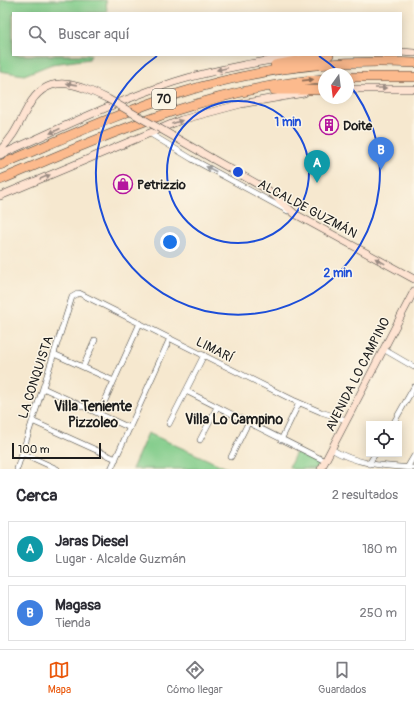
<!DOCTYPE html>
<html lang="es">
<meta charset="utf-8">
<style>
body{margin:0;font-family:Pangolin,sans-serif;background:#f7f7f7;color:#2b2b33}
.controls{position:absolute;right:12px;bottom:12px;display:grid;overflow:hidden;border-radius:0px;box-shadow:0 2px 10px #0003}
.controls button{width:36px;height:36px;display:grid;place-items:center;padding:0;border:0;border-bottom:1px solid #e1e1e2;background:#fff;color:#2b2b33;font:20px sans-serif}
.compass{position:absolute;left:318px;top:68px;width:36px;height:36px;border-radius:50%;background:#fff;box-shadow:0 2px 10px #0003;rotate:194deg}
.scale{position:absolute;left:12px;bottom:10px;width:89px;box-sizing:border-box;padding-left:4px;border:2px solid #1c1c1c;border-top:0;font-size:11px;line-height:14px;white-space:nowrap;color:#1c1c1c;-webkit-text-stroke:3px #fcf5e5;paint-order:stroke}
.you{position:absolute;left:170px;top:242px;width:14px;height:14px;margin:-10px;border:3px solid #fff;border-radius:50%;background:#1a73e8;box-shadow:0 0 0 6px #1a73e833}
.badge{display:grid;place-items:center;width:26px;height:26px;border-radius:50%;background:#ea580c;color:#fff;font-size:13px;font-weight:700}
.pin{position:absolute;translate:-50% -33px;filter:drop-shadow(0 1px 2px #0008)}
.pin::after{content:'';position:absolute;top:21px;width:14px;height:12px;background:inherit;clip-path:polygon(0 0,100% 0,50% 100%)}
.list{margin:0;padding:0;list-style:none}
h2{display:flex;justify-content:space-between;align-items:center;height:52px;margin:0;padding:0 16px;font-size:17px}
h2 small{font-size:13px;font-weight:400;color:#7c7c81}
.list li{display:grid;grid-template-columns:26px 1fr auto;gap:12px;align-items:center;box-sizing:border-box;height:56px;margin:0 8px 8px;padding:0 8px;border:1px solid #e1e1e2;border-radius:0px}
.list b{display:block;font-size:15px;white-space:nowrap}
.list p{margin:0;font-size:13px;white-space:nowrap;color:#7c7c81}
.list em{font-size:13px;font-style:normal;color:#7c7c81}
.icon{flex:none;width:22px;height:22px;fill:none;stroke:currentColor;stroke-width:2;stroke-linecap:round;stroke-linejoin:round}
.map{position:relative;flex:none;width:414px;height:469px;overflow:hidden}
.search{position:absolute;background:#fff;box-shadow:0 2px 10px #0003;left:12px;right:12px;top:12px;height:44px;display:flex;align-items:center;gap:10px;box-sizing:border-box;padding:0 14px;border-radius:0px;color:#7c7c81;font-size:15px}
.sheet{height:180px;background:#fff}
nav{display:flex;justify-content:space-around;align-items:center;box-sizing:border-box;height:56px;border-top:1px solid #e1e1e2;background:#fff;font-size:11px;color:#7c7c81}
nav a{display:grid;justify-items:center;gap:2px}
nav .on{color:#ea580c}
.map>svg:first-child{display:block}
.green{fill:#81cc8a;stroke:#4e7453}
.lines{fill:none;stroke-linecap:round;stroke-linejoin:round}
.street-casing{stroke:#3d3b37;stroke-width:6}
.secondary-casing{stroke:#3d3b37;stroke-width:8}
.highway-casing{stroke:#3d3b37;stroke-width:10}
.street{stroke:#fff;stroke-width:5}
.secondary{stroke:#fee3d1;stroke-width:7}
.highway{stroke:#fcba8d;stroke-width:9}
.secondary-bridge-casing{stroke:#3d3b37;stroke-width:8;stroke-linecap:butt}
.secondary-bridge{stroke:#fee3d1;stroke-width:7}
.oneway{fill:#988980}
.oneway2{fill:#8c6b54}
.oneway3{fill:#999}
.ring{fill:none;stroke:#1d4ed8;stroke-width:2}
.labels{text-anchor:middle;stroke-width:3;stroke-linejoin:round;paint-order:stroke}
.shield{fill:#fcf5e5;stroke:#5f5d58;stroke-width:1}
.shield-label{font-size:12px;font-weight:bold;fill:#1c1c1c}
.poi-label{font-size:13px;font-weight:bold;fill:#1c1c1c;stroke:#fcf5e5;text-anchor:start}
.street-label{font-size:13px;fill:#1c1c1c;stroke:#fcf5e5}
.neighbourhood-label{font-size:14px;font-weight:bold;fill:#1c1c1c;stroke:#fcf5e5}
.centre{fill:#1d4ed8;stroke:#fcf5e5;stroke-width:2}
.ring-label{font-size:12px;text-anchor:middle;font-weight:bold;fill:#1d4ed8;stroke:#fcf5e5;stroke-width:3;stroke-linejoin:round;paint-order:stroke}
</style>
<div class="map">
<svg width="414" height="469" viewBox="0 0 414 469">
<rect width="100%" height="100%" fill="#fcf5e5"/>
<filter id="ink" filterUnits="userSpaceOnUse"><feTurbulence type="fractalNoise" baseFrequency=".025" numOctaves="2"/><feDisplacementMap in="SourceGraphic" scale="8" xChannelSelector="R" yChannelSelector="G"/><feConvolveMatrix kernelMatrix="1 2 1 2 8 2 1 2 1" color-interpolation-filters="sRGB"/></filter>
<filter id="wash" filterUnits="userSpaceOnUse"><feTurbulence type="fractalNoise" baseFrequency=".012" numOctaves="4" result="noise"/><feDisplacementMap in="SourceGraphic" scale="16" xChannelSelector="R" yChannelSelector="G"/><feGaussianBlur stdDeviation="0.9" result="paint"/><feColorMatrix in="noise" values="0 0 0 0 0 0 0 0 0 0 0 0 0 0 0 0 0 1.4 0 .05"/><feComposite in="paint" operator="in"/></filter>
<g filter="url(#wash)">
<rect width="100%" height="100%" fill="#f6e8cf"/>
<path class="green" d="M0 0H106L107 13H13V55H91L89 59 52 64 24 75 0 71Z
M148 433 229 469H132Z
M296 452 319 464 316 469H293L289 467Z"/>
</g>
<g filter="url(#ink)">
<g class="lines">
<defs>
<path id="street" d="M149 133 192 159 288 211
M383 349 414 367
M54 354 114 381
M83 367 95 340
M43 388 130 428
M186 391 325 461
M99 414 140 323
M32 421 116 459
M169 424 204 355
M393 424 414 387
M200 440 217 407
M281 440 299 403
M331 449C358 465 384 466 414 468
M22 453 57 469
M231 457 248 423
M369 464 375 454
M407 468 414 456
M17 469 72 297 79 293 293 400 321 412 346 420
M111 469 170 338"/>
<path id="secondary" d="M401 52 414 53
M348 89H414
M0 150C14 137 19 123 28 107 48 70 79 85 108 99
M0 155C57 130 114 102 174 82 216 69 259 62 302 55
M211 158 268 190 295 214 414 279
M0 196 181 120 241 104 304 93
M321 469 414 291"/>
<path id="highway" d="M275 65 329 55
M348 77H414
M274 90H324
M0 165C60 140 119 113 180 93 255 69 335 59 414 63
M0 180C105 136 209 88 324 79"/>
</defs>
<use href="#street" class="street-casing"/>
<use href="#secondary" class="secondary-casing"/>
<use href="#highway" class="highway-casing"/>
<use href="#street" class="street"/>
<use href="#secondary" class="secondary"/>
<use href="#highway" class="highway"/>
<defs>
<path id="secondary-bridge" d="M108 99 211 158"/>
</defs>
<use href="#secondary-bridge" class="secondary-bridge-casing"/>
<use href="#secondary-bridge" class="secondary-bridge"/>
</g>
<defs><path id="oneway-solid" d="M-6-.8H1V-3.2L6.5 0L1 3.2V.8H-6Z"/></defs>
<g class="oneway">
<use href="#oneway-solid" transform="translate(222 69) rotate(168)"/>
<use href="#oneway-solid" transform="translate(72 84) rotate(-171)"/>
<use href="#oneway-solid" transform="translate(381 88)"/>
<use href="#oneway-solid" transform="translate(177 122) rotate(-19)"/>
<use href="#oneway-solid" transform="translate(55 131) rotate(156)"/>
<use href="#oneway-solid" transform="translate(45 177) rotate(-23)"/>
<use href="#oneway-solid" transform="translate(380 261) rotate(-151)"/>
</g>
<use class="oneway2" href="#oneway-solid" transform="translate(308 80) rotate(-6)"/>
<use class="oneway3" href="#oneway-solid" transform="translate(211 169) rotate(-152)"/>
</g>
<g class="ring">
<circle cx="238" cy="172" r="71"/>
<path d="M319 56A142 142 0 0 1 340 73M348 83A142 142 0 1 1 157 56"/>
</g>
<defs>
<symbol id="building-ring" viewBox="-11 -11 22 22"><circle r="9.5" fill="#fcf5e5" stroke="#b5179e" stroke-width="1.5"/><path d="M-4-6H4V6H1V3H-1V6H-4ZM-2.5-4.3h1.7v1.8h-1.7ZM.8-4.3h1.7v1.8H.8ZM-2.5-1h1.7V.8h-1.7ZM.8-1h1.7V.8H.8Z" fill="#b5179e"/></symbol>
<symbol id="shop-ring" viewBox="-11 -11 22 22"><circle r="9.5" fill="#fcf5e5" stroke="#b5179e" stroke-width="1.5"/><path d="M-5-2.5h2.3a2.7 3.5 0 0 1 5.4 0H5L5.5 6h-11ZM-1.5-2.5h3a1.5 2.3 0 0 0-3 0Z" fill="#b5179e"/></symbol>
</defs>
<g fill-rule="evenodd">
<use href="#building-ring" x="318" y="114" width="22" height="22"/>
<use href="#shop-ring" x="112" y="173" width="22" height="22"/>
</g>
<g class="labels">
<rect class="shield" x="152" y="89" width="24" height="20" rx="3"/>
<g class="shield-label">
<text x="164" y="103">70</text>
</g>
<g class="poi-label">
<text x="343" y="130">Doite</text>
<text x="137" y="189">Petrizzio</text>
</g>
<g class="street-label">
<text transform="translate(308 208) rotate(28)" y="5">ALCALDE GUZMÁN</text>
<text transform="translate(215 349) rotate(27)" y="5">LIMARÍ</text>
<text transform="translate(357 374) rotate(-63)" y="5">AVENIDA LO CAMPINO</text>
<text transform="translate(35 377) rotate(-72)" y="5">LA CONQUISTA</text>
</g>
<g class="neighbourhood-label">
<text x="93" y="411">Villa Teniente<tspan x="93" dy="16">Pizzoleo</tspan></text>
<text x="234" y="424">Villa Lo Campino</text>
</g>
</g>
<circle cx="238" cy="172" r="6" class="centre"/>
<g class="ring-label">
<text x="288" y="126">1 min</text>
<text x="338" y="277">2 min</text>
</g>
</svg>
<div class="controls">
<button><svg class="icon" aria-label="locate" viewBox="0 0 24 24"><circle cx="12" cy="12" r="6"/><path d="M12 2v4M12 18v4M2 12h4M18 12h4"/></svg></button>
</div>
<svg class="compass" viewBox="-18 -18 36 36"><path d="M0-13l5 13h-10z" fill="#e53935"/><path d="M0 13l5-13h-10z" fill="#7c7c81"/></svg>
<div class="scale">100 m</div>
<div class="you"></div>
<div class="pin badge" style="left:317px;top:183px;background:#0f9aa8">A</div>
<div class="pin badge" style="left:381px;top:170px;background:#3f7fe0">B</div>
<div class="search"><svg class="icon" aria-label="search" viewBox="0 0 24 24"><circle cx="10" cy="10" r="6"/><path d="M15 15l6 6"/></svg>Buscar aquí</div>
</div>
<section class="sheet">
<h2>Cerca<small>2 resultados</small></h2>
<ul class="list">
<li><span class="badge" style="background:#0f9aa8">A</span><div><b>Jaras Diesel</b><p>Lugar · Alcalde Guzmán</p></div><em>180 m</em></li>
<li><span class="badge" style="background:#3f7fe0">B</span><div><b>Magasa</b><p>Tienda</p></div><em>250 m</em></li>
</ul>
</section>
<nav>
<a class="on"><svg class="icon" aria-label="map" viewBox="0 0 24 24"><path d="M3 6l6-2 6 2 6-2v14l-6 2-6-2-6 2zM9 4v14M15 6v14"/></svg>Mapa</a>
<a><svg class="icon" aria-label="directions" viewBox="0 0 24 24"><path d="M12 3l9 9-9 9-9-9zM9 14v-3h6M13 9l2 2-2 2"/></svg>Cómo llegar</a>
<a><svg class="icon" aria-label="saved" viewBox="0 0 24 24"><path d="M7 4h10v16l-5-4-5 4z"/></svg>Guardados</a>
</nav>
